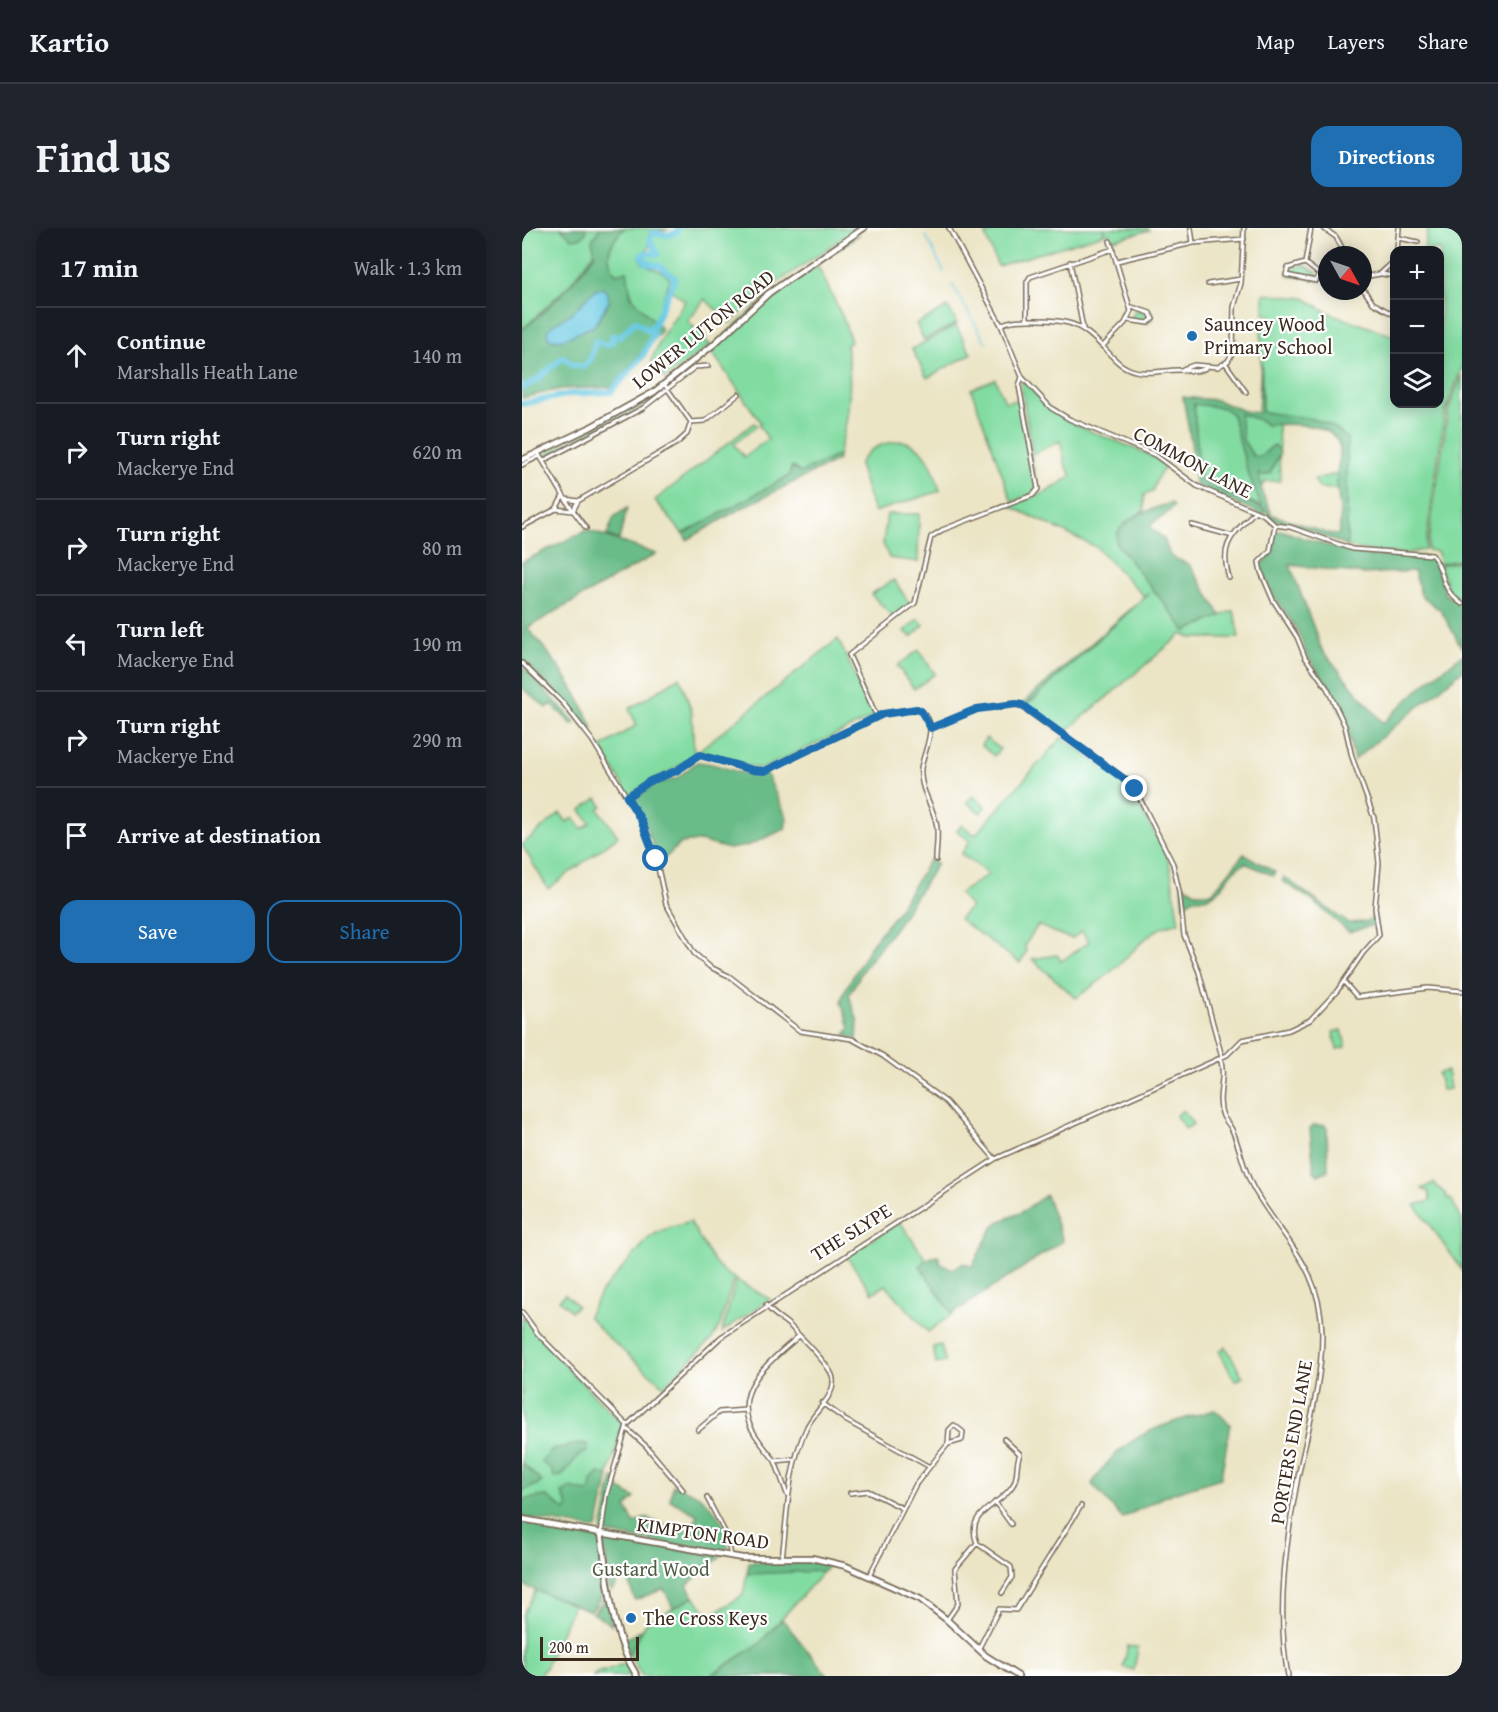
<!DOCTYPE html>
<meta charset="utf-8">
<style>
body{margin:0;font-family:"Gentium Book Plus",serif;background:#20242c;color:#f1f3f6}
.controls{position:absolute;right:18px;top:18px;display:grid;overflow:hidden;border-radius:12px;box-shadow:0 3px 15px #0003}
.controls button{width:54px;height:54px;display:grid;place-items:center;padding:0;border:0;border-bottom:2px solid #363941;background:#171b24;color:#f1f3f6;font:30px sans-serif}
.compass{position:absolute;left:796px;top:18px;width:54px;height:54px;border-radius:50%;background:#171b24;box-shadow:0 3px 15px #0003;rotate:130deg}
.scale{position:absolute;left:18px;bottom:15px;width:99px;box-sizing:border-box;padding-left:6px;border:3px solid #3b2a1e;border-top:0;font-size:16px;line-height:21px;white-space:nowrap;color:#3b2a1e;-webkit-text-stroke:4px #fff;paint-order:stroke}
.stop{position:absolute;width:18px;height:18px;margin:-14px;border:4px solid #1f6fb2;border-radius:50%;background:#fff}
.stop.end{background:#1f6fb2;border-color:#fff;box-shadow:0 2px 6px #0008}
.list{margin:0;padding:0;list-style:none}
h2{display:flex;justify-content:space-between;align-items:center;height:78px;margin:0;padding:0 24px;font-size:26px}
h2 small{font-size:20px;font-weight:400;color:#9ea1a6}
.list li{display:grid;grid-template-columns:39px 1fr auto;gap:18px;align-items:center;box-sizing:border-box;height:96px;padding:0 24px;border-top:2px solid #363941}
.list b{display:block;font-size:22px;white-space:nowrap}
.list p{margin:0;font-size:20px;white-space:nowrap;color:#9ea1a6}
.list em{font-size:20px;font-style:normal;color:#9ea1a6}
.actions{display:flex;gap:12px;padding:18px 24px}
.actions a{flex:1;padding:14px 0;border:2px solid #1f6fb2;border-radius:18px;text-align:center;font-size:21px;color:#1f6fb2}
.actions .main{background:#1f6fb2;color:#fff}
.icon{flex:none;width:33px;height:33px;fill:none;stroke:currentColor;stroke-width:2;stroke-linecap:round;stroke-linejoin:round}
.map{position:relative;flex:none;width:940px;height:1448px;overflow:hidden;border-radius:18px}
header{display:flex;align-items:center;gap:36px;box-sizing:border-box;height:84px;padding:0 30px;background:#171b24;border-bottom:2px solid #363941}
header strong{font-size:28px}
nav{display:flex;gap:33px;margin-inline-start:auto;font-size:21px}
.intro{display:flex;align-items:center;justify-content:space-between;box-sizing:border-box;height:144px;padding:0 36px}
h1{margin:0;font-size:42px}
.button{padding:15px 27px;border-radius:18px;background:#1f6fb2;color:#fff;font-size:21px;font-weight:700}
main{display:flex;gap:36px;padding:0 36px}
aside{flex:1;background:#171b24;border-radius:18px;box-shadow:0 3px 15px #0003}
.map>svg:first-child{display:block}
.green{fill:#82dca2;stroke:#5e8360;stroke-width:1.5}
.forest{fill:#69bc88;stroke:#527353;stroke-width:1.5;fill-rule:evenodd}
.water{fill:#64c7e2;stroke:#507880;stroke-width:1.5}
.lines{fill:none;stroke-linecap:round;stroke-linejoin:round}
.stream{stroke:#64c7e2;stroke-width:1.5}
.river{stroke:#64c7e2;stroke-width:6}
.street-casing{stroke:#796b58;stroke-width:6}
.secondary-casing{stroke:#796b58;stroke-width:8}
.street{stroke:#fff;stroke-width:3}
.secondary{stroke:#fff;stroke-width:4.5}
.route{stroke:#1f6fb2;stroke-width:8}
.poi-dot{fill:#1f6fb2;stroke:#fff;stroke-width:2}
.labels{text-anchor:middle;stroke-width:4.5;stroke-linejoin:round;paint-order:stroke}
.poi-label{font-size:20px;fill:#3b2a1e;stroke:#fff;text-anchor:start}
.street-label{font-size:20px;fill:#3b2a1e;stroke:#fff}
.park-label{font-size:20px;fill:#505f46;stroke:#fff}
</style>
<header>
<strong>Kartio</strong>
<nav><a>Map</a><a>Layers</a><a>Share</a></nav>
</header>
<div class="intro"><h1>Find us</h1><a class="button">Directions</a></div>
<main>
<aside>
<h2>17 min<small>Walk · 1.3 km</small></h2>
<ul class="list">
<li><svg class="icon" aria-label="ahead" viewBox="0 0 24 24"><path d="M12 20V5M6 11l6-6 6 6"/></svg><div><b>Continue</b><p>Marshalls Heath Lane</p></div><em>140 m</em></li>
<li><svg class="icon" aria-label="right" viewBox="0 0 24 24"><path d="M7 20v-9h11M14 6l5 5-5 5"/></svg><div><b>Turn right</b><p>Mackerye End</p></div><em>620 m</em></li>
<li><svg class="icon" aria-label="right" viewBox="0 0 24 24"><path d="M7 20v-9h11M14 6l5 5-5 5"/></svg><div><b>Turn right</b><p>Mackerye End</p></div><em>80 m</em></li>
<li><svg class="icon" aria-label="left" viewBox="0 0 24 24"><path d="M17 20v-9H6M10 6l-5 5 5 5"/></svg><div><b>Turn left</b><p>Mackerye End</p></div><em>190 m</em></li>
<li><svg class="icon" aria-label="right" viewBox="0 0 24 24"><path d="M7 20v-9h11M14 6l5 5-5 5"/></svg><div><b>Turn right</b><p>Mackerye End</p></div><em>290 m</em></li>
<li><svg class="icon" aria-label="arrive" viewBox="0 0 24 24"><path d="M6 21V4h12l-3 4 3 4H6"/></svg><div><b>Arrive at destination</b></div></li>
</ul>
<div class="actions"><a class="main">Save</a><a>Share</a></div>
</aside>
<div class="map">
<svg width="940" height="1448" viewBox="0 0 940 1448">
<rect width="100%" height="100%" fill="#fff"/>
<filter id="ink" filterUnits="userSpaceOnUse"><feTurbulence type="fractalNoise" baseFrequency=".0167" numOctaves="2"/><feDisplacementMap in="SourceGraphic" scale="12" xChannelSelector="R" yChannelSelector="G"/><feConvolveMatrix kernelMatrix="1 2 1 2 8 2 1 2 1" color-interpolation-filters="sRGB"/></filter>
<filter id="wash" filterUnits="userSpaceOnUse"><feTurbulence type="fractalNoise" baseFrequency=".008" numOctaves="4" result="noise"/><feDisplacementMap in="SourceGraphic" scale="24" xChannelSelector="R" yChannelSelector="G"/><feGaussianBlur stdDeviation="1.35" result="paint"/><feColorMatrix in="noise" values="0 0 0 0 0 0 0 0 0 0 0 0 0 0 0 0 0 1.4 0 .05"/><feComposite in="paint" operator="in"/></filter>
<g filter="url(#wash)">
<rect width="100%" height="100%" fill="#ebe4c5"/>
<path class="green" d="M0 0H92L47 57 0 102Z
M102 0 147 1 128 5 126 9 127 20 118 27 120 35 142 45 148 51 133 94 114 75 99 45 94 46C80 27 89 15 102 0Z
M156 0H335L245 62 208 95 183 71 166 93 188 117 143 151 129 133 141 107 163 73 149 62 152 54V46L138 38 123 34 120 27 123 25 137 26 128 13 131 5 147 7 155 4Z
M482 0H581L582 6 476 38 463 7Z
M582 0H626L627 2 591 12 588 5 584 6Z
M906 0H940V140L923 184 903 321C880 329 848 324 825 318V211L787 191 740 185 739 97 748 98 749 87 742 86V66L782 70 807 85 872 108V176H918V22H902Z
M334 7H337L239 74 194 118 146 158 242 71Z
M782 37 795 45 793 52 767 48 765 45 767 41Z
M296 38 321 90 329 114 324 117C331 153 327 192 316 227L278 245 272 239 269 240 267 248 161 306 133 272 232 195 235 198 212 216 222 229 246 211 237 197 239 195 190 124 237 79Z
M426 79 435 95 402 112 394 96Z
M614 81 628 87 630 91 626 94 609 91Z
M434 97 449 126 405 150 390 121Z
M940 147V331L917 336 916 324 905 322 926 182Z
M473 151 483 174 498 172 515 259 508 267 490 274 449 161Z
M501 152C512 163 520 176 534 185 568 208 611 215 645 237L635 250 630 264 622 267V282L607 293 594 315 664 403 712 382 717 410H669L660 406 541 506 502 477 627 366 623 369 574 319 488 278 525 264 550 248 544 238 538 213 511 226 499 157Z
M140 160 143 161 121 179 24 230 20 228Z
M671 175 702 180 710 186 726 245 741 279 678 253Z
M718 186 738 192 744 197 756 196 758 253H743L739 260 737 244 748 245 758 224 749 219 738 230 731 228 721 212Z
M381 213C407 220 411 240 418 263L352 284 337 237C345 219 363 214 381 213Z
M815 246 816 264 812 261 797 260 792 251Z
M365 286H397L396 334 367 330 361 316Z
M940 333V375L926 361 918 337Z
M372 352 388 376 372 390 349 366Z
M396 391 402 397 389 409 383 403Z
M316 411 351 486 350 490 240 541 176 526V523Z
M397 422 413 446 392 461 375 438Z
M158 449 170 485 172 527C152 544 128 551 107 568L79 519 115 497 107 481Z
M540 509 610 561 625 593 642 620 648 639 657 695C629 696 612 725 592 741 580 752 567 761 554 770L510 731 535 727 539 733 567 714 560 703 551 710C539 709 527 702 516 697L503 717 504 724 498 735 437 691 449 679 437 666 467 646 439 626 448 613 435 603 440 597 453 607Z
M464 510 478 521 472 528 459 517Z
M451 568 464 578 458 585 445 574Z
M75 570 80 578 76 581 96 608 26 661 0 617 38 585 45 594 52 590 60 601 68 595 59 582Z
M820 802 824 819 815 821 811 804Z
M925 843 928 861 920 862 916 845Z
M661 882 671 896 664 901 654 888Z
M911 955 924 966 925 971H929L940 992V1042L893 977 908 973 907 964 900 961Z
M168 994C179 1011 192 1042 212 1050L198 1097 190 1111 142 1158 84 1108 66 1088 79 1064 127 1010C139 1000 154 999 168 994Z
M378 994 404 1031 398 1038 430 1086 406 1104 364 1057 351 1065 324 1028Z
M214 1052 248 1071 200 1104Z
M43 1066 55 1078 49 1083 37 1072Z
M0 1088 50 1145 102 1197 86 1247 78 1260 51 1288 0 1282Z
M419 1117 423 1134 414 1136 411 1119Z
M704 1119 721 1149 713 1153 697 1123Z
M272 1343H302L237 1416 188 1448H120L107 1426 124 1395 172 1369 188 1388 221 1367 225 1346Z
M14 1362 52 1377 23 1440 17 1448H0V1388Z
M606 1418 616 1420 612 1442 601 1439Z
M104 1435 112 1448H71L79 1442 80 1444Z"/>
<path class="forest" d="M39 0H64V5L58 10 50 11Z
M78 0H102C89 15 80 27 94 46L105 43 109 68 140 102 90 159 38 161 0 170V102C28 80 52 54 73 26L70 12ZM74 62 87 74C75 98 75 96 52 105 43 109 39 112 29 112L36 94 52 84Z
M739 133 740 184C768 188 806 187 825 211V318L782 300 752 292 742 281V287L673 257 670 220 661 169 694 172 722 183 736 185ZM672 176 702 180 710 186 726 245 740 280 678 253ZM718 186 738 192 744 197C764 196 812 192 818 220 820 229 815 238 815 247 814 266 822 289 816 307 810 309 764 290 750 287L740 264 737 245 742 248 748 245 758 224 752 217 738 229 731 228 721 212Z
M316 227V232L214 283 165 312 161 306 267 248 270 239 278 245Z
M649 275 652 278 642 288 629 296V300L642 311 648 328 668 337 699 388 664 403 594 315C592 291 632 280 649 275Z
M105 280 97 312 85 307 92 289Z
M65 302 134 326 5 400C36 435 52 457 71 500L66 504 44 475 0 432V334Z
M758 302 815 321 848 328H905L913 335 923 366 940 378V420L919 383 899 367 892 343 842 346 768 337 800 422 861 495 901 457 940 427V443L832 532 824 495 807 458 785 427 774 400 752 369 738 338 751 325 754 304Z
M627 365 512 471 502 477 501 475Z
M0 438 53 494 50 496 29 476 25 480 0 460Z
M175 534C198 534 221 551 244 545L265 590 263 601 225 618 207 621 178 613 159 615 138 635 113 572 130 557 155 550Z
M722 626 753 644 752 648 723 635C698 648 706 672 669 671L662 679 660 656 675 665H690Z
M408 631 415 636 373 700 342 740 327 767 336 794 335 811 323 807 328 800 319 774 322 764 349 717 375 684Z
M762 649 826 695 844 694 851 689 853 694 851 697 827 704 787 670 760 653Z
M791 897H803L805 901 806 942 796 947 792 943 788 901Z
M524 967 541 1013 430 1086 398 1038 404 1031 416 1028 419 1036 431 1041 442 1035 450 1039 468 1004 476 994 498 985Z
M693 1182 708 1196 699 1250 650 1265 600 1290 570 1256C600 1206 639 1197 693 1182Z
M61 1215 66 1217V1222L57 1227 40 1248 32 1249 29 1241 19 1234 31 1221Z
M0 1235 20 1254 0 1264Z
M77 1245 87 1248 75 1301 0 1289V1275L5 1271 24 1268 44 1283 46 1279 40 1265 49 1260 65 1264 69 1262 70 1253Z
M91 1250 96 1252V1260L113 1270 104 1279 112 1295 124 1290 160 1304 172 1295 176 1287 148 1272 151 1257C159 1260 170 1263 177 1268 194 1281 212 1304 204 1325L82 1305 80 1302Z
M0 1293 68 1306 78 1310 86 1360 69 1383 0 1357Z
M84 1309 199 1328 165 1357 172 1369 151 1380 142 1361 113 1372 105 1349 94 1352V1358L89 1363 81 1311Z
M285 1333 308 1336 302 1343 225 1346 227 1334Z
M85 1368 87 1369 90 1397 71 1385Z
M260 1391 306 1448H188L237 1416Z
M121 1401 107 1426 100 1413Z"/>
<path class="water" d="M80 60 86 64 87 74 72 98 40 112 27 111 25 103C31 94 45 90 53 82 62 75 68 62 80 60Z"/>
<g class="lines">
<path class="stream" d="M404 8 422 44
M430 56 464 115"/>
<path class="river" d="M0 160 15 152 41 129 50 137 62 139 68 132 74 113 84 117 91 114 90 108 98 109 113 93 126 102 132 97 153 50 138 38 123 34 120 27 123 25 136 26 128 13 131 5 147 7 155 4 156 0
M0 176 49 166 89 164 120 129 132 106 126 102"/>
</g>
</g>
<g filter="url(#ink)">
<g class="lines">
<defs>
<path id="street" d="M427 0 479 97 500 149 529 180 547 191 633 227 675 258 742 287 753 297 768 299 830 321 910 327C925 345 916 359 940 376
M669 0 671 15
M801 0 814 9 824 27
M877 10 896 14
M875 22 877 0
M595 33 671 15 722 11
M548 34 561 100
M783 35 797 46 794 53 764 47 766 40Z
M783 35 789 0
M860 46 872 48
M841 49 858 46 872 33
M841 55 845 50
M686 56 719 51
M841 61 851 75 872 87
M505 92V54L508 49 591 21
M606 92 626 95 631 91 628 85 610 79
M479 97C489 91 503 92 515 92 549 92 559 96 583 121 589 127 595 135 603 139 620 149 639 142 657 142 668 142 674 145 684 140
M581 118 603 95 609 83 588 13
M704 136 724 164
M661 141 672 137 696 139 706 133 711 124 712 79 719 55 722 0
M142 156 169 194
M16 225 47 277 64 300
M21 233 121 180 173 139 186 138
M0 237 18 228
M43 271 56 273
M34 281 51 283
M34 281 41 268
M51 283 56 273 155 215 165 206 169 194 183 193 217 166
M670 297 711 308
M0 299 34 281
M707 350C697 316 710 308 732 284
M0 435 42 476 70 512 119 592 134 631 144 676 172 725 188 739 207 748 278 803 330 811 361 828 424 874 473 931
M355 489 327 427 393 375 409 309 420 302 511 267 516 261 497 158 500 149
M409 500 455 481 496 476 606 553 613 561 651 636 657 663 662 707 677 744 700 829
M105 569 128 553 154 543 178 527 231 542 243 543 361 486 395 481C420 492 402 522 399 540 397 560 410 576 414 594 417 606 414 620 414 632
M822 754 835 769 906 760 940 763
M698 830C705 849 693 869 701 888 704 894 709 898 711 904 719 923 722 945 733 963 763 1014 799 1040 800 1105 800 1155 786 1200 776 1249 764 1313 754 1383 766 1448
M244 1077C251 1087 259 1090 268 1098 279 1109 304 1133 310 1147 317 1166 292 1183 285 1199 265 1241 266 1285 260 1330
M0 1084 16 1106 105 1197
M300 1175 321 1190
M323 1192 406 1238
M104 1200 124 1218 161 1262
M176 1202 197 1184 224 1182
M253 1233C244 1221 232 1209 227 1195 213 1157 253 1129 277 1108
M328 1265 346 1263 380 1280
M265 1266 253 1233 273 1231
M185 1270 205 1308 209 1328
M473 1274 489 1296
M79 1306 84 1268 105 1197 199 1109 473 931 705 827 720 812 767 802 788 792 815 763 841 725 857 707 853 680 857 635 852 590 830 529 823 498 805 460 783 429 775 409 751 372 739 344 737 334 748 323 753 297
M456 1316 489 1339 490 1349 480 1365
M347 1348 394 1256 426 1216 440 1212 441 1204 432 1197 427 1202 426 1216
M425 1392 436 1376 433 1341 455 1315C442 1283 478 1279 491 1257 497 1248 493 1236 498 1226L482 1211
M457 1420 477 1381 494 1382 559 1278"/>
<path id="secondary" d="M0 232 67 200 132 164 191 117 247 65 342 0
M0 1291 220 1330H290L324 1338 398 1371 425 1392 464 1428 496 1448
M79 1306C87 1354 88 1405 115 1448"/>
</defs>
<use href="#street" class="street-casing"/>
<use href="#secondary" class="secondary-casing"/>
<use href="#street" class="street"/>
<use href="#secondary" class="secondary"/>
</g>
</g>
<g class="lines" filter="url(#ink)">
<path class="route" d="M134 631 119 592 105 569 128 553 154 543 178 527 231 542 243 543 361 486 395 481 399 483 409 500 455 481 494 476 500 477 606 554 613 561"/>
</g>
<g class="poi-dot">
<circle cx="670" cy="108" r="6"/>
<circle cx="109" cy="1390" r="6"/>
</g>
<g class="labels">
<g class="poi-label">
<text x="682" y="103">Sauncey Wood<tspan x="682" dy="23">Primary School</tspan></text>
<text x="121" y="1397">The Cross Keys</text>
</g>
<g class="street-label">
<text transform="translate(181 101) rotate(-39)" y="7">LOWER LUTON ROAD</text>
<text transform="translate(671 234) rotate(28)" y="7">COMMON LANE</text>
<text transform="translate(329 1004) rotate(-32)" y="7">THE SLYPE</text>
<text transform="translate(769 1214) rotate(-80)" y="7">PORTERS END LANE</text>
<text transform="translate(181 1305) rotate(8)" y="7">KIMPTON ROAD</text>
</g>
<g class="park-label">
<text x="129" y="1348">Gustard Wood</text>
</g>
</g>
</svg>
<div class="controls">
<button>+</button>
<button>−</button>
<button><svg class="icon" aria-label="layers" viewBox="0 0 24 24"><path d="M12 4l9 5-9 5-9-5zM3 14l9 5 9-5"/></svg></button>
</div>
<svg class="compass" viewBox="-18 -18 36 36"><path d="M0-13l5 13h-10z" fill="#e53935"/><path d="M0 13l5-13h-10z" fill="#9ea1a6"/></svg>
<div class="scale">200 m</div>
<div class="stop" style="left:134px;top:631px"></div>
<div class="stop end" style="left:613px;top:561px"></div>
</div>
</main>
